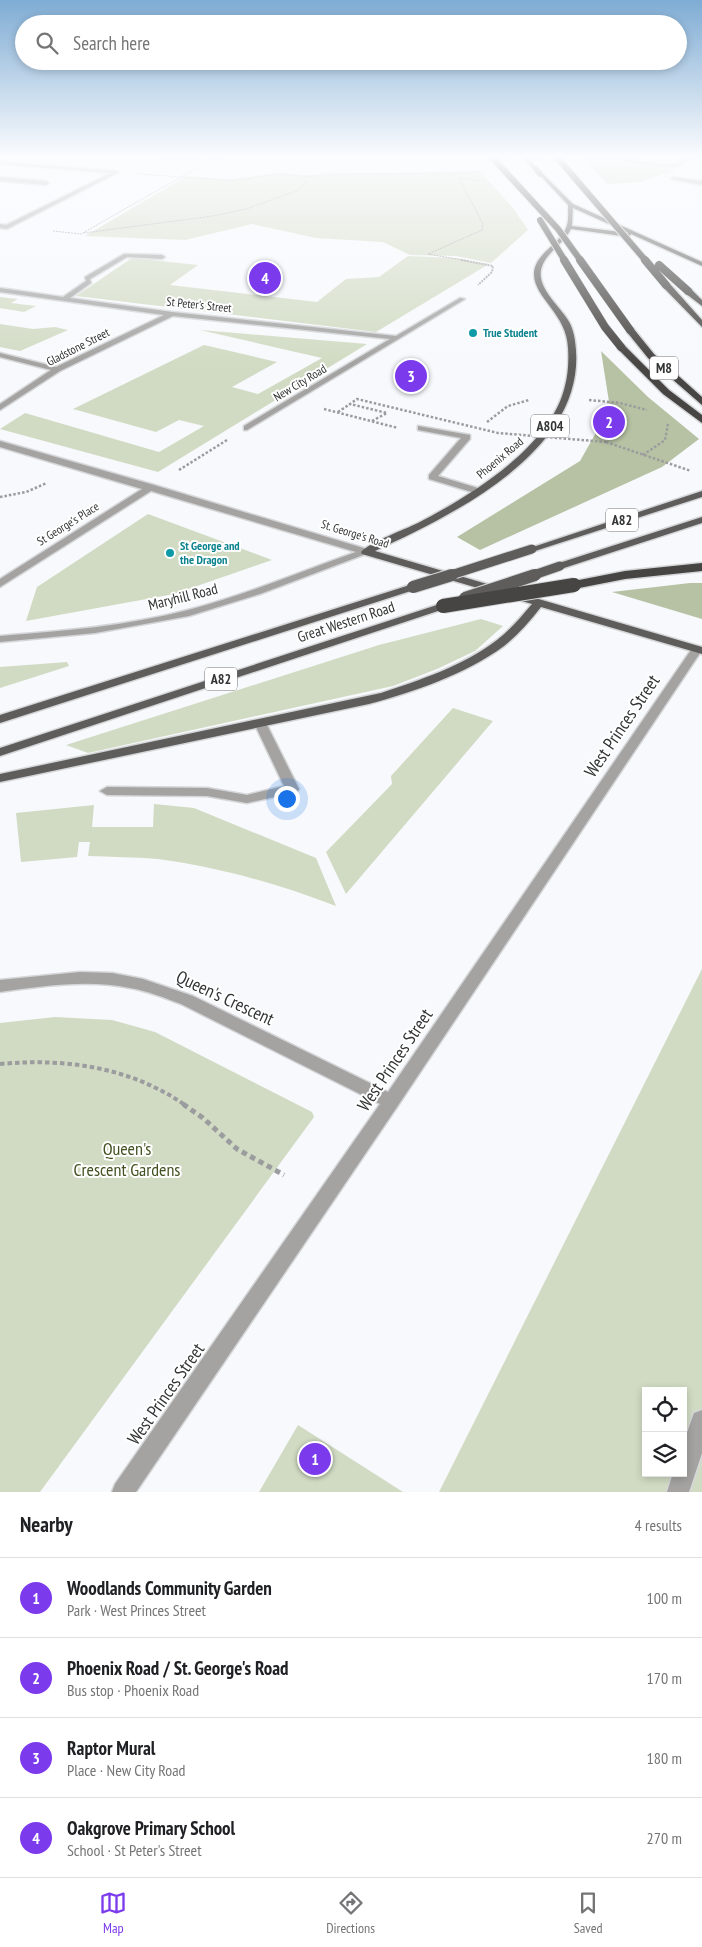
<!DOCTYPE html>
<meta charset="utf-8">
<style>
body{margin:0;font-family:"PT Sans Narrow",sans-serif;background:#f6f6f6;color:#202124}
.controls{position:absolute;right:15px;bottom:15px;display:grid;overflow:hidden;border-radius:0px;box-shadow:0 2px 8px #0003}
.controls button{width:45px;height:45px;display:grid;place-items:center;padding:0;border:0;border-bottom:1px solid #e0e0e0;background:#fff;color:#202124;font:25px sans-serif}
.you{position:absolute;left:286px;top:798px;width:18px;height:18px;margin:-12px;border:4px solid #fff;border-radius:50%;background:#1a73e8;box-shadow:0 0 0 8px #1a73e833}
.badge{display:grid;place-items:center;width:32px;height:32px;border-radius:50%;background:#7c3aed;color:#fff;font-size:16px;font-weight:700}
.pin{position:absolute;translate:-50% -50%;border:2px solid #fff;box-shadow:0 1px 5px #0006}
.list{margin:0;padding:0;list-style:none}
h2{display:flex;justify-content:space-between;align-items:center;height:65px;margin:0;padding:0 20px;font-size:21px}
h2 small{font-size:16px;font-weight:400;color:#757577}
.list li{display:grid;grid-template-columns:32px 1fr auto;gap:15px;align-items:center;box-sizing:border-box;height:80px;padding:0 20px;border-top:1px solid #e0e0e0}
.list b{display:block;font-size:19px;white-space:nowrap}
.list p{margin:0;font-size:16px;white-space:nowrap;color:#757577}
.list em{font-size:16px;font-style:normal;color:#757577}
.icon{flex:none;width:28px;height:28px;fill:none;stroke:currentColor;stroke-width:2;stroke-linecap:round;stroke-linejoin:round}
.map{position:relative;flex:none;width:702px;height:1492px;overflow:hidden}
.search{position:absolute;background:#fff;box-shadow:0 2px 8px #0003;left:15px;right:15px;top:15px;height:55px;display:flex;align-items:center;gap:12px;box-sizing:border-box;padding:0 18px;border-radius:28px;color:#757577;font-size:19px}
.sheet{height:385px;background:#fff}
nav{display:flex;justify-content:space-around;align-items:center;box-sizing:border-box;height:70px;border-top:1px solid #e0e0e0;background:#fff;font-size:14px;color:#757577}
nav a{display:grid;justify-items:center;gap:2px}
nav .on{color:#7c3aed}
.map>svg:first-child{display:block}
.green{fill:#d1dbc3;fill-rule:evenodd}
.forest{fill:#b6c2a3}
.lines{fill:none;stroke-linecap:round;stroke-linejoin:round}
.minor-casing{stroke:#d4d6d8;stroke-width:3}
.major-casing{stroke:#d4d6d8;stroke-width:3}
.highway-casing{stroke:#d4d6d8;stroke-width:3}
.path-far4{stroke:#9b9c9e;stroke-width:1;stroke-dasharray:2 1;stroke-linecap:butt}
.path-far3{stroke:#9b9c9e;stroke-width:2;stroke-dasharray:2 1;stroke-linecap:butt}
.path-far2{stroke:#9b9c9e;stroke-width:2.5;stroke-dasharray:2.5 2;stroke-linecap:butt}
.path-far1{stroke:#9b9c9e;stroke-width:4;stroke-dasharray:4.5 3;stroke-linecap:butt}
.path{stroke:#9b9c9e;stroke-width:5;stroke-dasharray:5.5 4;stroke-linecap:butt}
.minor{fill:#a4a3a2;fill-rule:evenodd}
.major{fill:#5f5d5c;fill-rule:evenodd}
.highway{fill:#474543;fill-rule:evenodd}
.major-bridge-far2-casing{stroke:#d4d6d8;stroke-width:7;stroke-linecap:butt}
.major-bridge-far1-casing{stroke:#d4d6d8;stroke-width:11;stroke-linecap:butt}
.major-bridge-casing{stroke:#d4d6d8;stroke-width:14;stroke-linecap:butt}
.highway-bridge-far2-casing{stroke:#d4d6d8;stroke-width:8;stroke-linecap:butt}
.highway-bridge-far1-casing{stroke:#d4d6d8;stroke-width:9;stroke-linecap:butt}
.highway-bridge-casing{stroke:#d4d6d8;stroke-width:16;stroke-linecap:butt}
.path-bridge{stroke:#9b9c9e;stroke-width:2.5;stroke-dasharray:2.5 2;stroke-linecap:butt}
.major-bridge-far2{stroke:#5f5d5c;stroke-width:5.5}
.major-bridge-far1{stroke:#5f5d5c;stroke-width:9}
.major-bridge{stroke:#5f5d5c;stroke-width:12}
.highway-bridge-far2{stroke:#474543;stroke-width:6}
.highway-bridge-far1{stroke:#474543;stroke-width:8}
.highway-bridge{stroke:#474543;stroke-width:14}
.culture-dot{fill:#0f9aa8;stroke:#fff;stroke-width:2}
.labels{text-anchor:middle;stroke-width:4;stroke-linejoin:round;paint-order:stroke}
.far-street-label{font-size:12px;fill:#333435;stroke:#fff}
.far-culture-label{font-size:12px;font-weight:bold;fill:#0d838f;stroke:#fff;text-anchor:start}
.shield{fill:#fff;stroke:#707172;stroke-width:1}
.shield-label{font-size:14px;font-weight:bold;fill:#333435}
.street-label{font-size:15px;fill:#333435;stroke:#fff}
.near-street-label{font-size:18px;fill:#333435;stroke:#fff}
.near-park-label{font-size:18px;fill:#415120;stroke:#fff}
</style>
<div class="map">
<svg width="702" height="1492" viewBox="0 0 702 1492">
<rect width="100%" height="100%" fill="#f7f9fc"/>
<path class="green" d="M585 160 671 169 675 172 663 174 641 182 607 184Z
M480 171 513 208 528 230 491 263 456 256 410 255 383 242 316 238 252 224 185 240 85 236 187 176 230 179 280 173 309 175Z
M408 256 455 258 489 264 376 332 76 296 132 258 198 265 170 285 317 302 346 279 379 277Z
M0 297 18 299 11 303 36 306 24 312 0 308Z
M0 324 33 329 55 327 68 330 20 351 0 347Z
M200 330 367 344 158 472 0 429 25 413 159 452 204 426 179 420 156 432 73 409 204 345 277 362 232 387 258 394 322 358Z
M148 514 272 560 174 594 26 621 37 587Z
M481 619 503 626 475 651 437 669 393 686 88 753 66 745 379 645Z
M67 662 69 666 0 688V667Z
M453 708 493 721 346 894 326 852 392 784 391 776Z
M154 804 194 808 316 858 336 906C278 884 219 867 158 859 135 857 111 857 88 856L90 842H79L77 857 21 862 16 813 94 805 92 827H153Z
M702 969V1492H439ZM646 1391H683V1473H646Z
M55 1017 112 1020 155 1032 312 1112 314 1117 40 1492H0V1023Z
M298 1425 403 1492H259Z"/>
<path class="forest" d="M601 351 648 397 699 439 662 467 480 550 457 537 580 461 610 408Z
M702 583V619L612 592 690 583Z"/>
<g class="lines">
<defs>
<path id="minor" d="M536 155H594L663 165 676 164 691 155H697L679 166 663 167 582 156 522 157Z
M0 162 117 171 119 172 7 229 0 228V224L6 225 111 173 0 164Z
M0 177 46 181 49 183 46 185 0 181Z
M673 177 702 181V185L671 179Z
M124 254 162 255 165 257 162 259 127 257 90 279 91 283 70 298 172 312 396 336 460 298 465 299 247 430H244V426L390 339 173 316 60 371 0 410V404L51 370 0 357V353L56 367 164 315 0 292V288L63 297 86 281 85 277Z
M418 426 470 435V439L438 476 481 489V493H475L429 479V475L461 438 418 430Z
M0 441 154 485 370 550 371 552 260 594 189 616 95 633 0 642V636C63 631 127 626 188 610 245 595 300 572 356 552L151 491 0 587V579L142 489 0 447Z
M697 646 701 647 702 650 397 1107 136 1492H112L115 1484 380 1104 181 1004C165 998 148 991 130 988 88 979 42 986 0 992V980L80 972 112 973 143 979 193 996 388 1092 693 647Z
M260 719 266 723 299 789 297 792 247 803 207 796 107 795 100 791 107 787 207 788 247 795 284 786 254 723Z
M702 1410V1453L689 1492H667L673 1473H683V1444L694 1413Z"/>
<path id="major" d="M521 155H526L538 170H534Z
M538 173H542L573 204 702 262V266L631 234 629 237 571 229C564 243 549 251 543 264 533 285 558 304 568 320 572 326 574 334 575 341 591 449 454 514 375 551L702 647V654L541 607C530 621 518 635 504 646 466 674 414 692 369 704L0 782V774L381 693C420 680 463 666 497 640 510 630 521 617 532 604L362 554 361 552C370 542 404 530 418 523 470 496 551 447 565 386 568 375 569 360 568 348 567 314 534 298 534 274 534 254 559 245 566 228 569 221 568 213 568 205ZM573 208 629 233 572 226Z
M702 491V497L535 551H529L527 549Z
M702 517V523L564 568H556L555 566 556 564Z
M413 584 418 587 417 589 0 723V715Z
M443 603 447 604V608L0 756V748Z"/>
<path id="highway" d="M663 283H669L702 320V327L663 287Z
M685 289H691L702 300V306L685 293Z
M627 328H633L654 354 702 397V405L648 358 627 332Z
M618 345H624L669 390 702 415V423L663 394 618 349Z
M702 563V571L625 579 574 589 568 585 574 581 625 571Z"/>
</defs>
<use href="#minor" class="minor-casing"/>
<use href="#major" class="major-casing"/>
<use href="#highway" class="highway-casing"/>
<path class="path-far4" d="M132 155 209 161
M138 174 181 177 222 155
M53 231 81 234 181 177 231 181 278 174 309 177 325 174 474 173
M84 233 213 216 246 209 299 190 309 177
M468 261 428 254 482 230 483 224 459 178 480 181"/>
<path class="path-far3" d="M461 260 493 266 492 272 478 285"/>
<path class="path-far2" d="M589 400 620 403 647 410
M324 409 398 428
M338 412 350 404
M487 422 508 406 529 400
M606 442 691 471
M643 455 665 440 668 424
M179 470 227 440
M0 497 26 492 47 483"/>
<path class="path-far1" d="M0 1064C66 1058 130 1067 185 1105"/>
<path class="path" d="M183 1104 203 1118 237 1149 284 1175"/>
<use href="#minor" class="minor"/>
<use href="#major" class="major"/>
<use href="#highway" class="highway"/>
<defs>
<path id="major-bridge-far2" d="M536 169 540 174"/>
<path id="major-bridge-far1" d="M448 576 532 549
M531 576 560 566"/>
<path id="major-bridge" d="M413 587 452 575
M465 598 535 575"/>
<path id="highway-bridge-far2" d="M490 155 558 229 581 261
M555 155 646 261
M540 220 565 261"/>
<path id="highway-bridge-far1" d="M564 260 605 327 621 347
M580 260 630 330
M645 260 666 285
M659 265 688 291"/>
<path id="highway-bridge" d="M443 606 574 585"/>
</defs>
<use href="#major-bridge-far2" class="major-bridge-far2-casing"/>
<use href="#major-bridge-far1" class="major-bridge-far1-casing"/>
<use href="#major-bridge" class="major-bridge-casing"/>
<use href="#highway-bridge-far2" class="highway-bridge-far2-casing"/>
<use href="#highway-bridge-far1" class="highway-bridge-far1-casing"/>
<use href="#highway-bridge" class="highway-bridge-casing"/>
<path class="path-bridge" d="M372 421 387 413 350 404 357 399 498 433 606 442"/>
<use href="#major-bridge-far2" class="major-bridge-far2"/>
<use href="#major-bridge-far1" class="major-bridge-far1"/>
<use href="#major-bridge" class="major-bridge"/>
<use href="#highway-bridge-far2" class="highway-bridge-far2"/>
<use href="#highway-bridge-far1" class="highway-bridge-far1"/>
<use href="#highway-bridge" class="highway-bridge"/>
</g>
<linearGradient id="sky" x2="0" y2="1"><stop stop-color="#7facd4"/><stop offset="0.43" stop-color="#fbfcfe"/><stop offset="1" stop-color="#fbfcfe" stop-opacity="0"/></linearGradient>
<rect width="702" height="364" fill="url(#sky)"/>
<g class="culture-dot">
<circle cx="473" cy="333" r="5"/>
<circle cx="170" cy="553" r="5"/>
</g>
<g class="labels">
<g class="far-street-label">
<text transform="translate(199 305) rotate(6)" y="4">St Peter's Street</text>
<text transform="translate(78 347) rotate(-27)" y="4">Gladstone Street</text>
<text transform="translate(300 383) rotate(-31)" y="4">New City Road</text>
<text transform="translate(500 458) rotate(-40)" y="4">Phoenix Road</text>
<text transform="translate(68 524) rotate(-32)" y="4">St George's Place</text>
<text transform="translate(355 534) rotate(17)" y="4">St. George's Road</text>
</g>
<g class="far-culture-label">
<text x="483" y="337">True Student</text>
<text x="180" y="550">St George and<tspan x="180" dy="14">the Dragon</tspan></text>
</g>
<g class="shield">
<rect x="650" y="356.5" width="28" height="23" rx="4"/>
<rect x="531" y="414.5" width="38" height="23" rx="4"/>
<rect x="606" y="508.5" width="32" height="23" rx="4"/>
<rect x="205" y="667.5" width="32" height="23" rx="4"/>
</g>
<g class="shield-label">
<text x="664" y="373">M8</text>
<text x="550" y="431">A804</text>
<text x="622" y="525">A82</text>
<text x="221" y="684">A82</text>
</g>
<g class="street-label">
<text transform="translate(183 597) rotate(-14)" y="5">Maryhill Road</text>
<text transform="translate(346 622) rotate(-18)" y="5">Great Western Road</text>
</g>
<g class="near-street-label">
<text transform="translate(622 726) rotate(-56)" y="6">West Princes Street</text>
<text transform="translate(225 998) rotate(25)" y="6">Queen's Crescent</text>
<text transform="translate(395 1060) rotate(-56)" y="6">West Princes Street</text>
<text transform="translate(166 1394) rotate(-55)" y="6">West Princes Street</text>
</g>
<g class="near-park-label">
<text x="127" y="1155">Queen's<tspan x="127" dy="21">Crescent Gardens</tspan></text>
</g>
</g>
</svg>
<div class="controls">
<button><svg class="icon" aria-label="locate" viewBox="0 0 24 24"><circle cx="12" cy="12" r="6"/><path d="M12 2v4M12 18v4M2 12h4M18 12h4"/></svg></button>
<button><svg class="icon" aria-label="layers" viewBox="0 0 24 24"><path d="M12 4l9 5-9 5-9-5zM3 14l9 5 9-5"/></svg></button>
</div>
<div class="you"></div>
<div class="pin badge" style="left:315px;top:1459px">1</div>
<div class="pin badge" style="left:609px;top:422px">2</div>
<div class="pin badge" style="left:411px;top:376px">3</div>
<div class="pin badge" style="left:265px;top:278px">4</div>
<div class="search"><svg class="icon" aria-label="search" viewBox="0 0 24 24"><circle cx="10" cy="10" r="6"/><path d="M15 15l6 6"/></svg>Search here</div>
</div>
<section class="sheet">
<h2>Nearby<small>4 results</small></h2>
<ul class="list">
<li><span class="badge">1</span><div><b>Woodlands Community Garden</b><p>Park · West Princes Street</p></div><em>100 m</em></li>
<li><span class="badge">2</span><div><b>Phoenix Road / St. George's Road</b><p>Bus stop · Phoenix Road</p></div><em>170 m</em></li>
<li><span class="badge">3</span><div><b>Raptor Mural</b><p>Place · New City Road</p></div><em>180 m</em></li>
<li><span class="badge">4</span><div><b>Oakgrove Primary School</b><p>School · St Peter's Street</p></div><em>270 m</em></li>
</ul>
</section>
<nav>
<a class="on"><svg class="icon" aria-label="map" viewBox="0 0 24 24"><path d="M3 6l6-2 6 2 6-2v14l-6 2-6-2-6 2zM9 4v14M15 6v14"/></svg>Map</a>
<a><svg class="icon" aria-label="directions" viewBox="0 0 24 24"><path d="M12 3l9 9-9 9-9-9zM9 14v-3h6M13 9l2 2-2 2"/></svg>Directions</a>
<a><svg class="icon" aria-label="saved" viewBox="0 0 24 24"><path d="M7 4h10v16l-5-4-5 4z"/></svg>Saved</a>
</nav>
